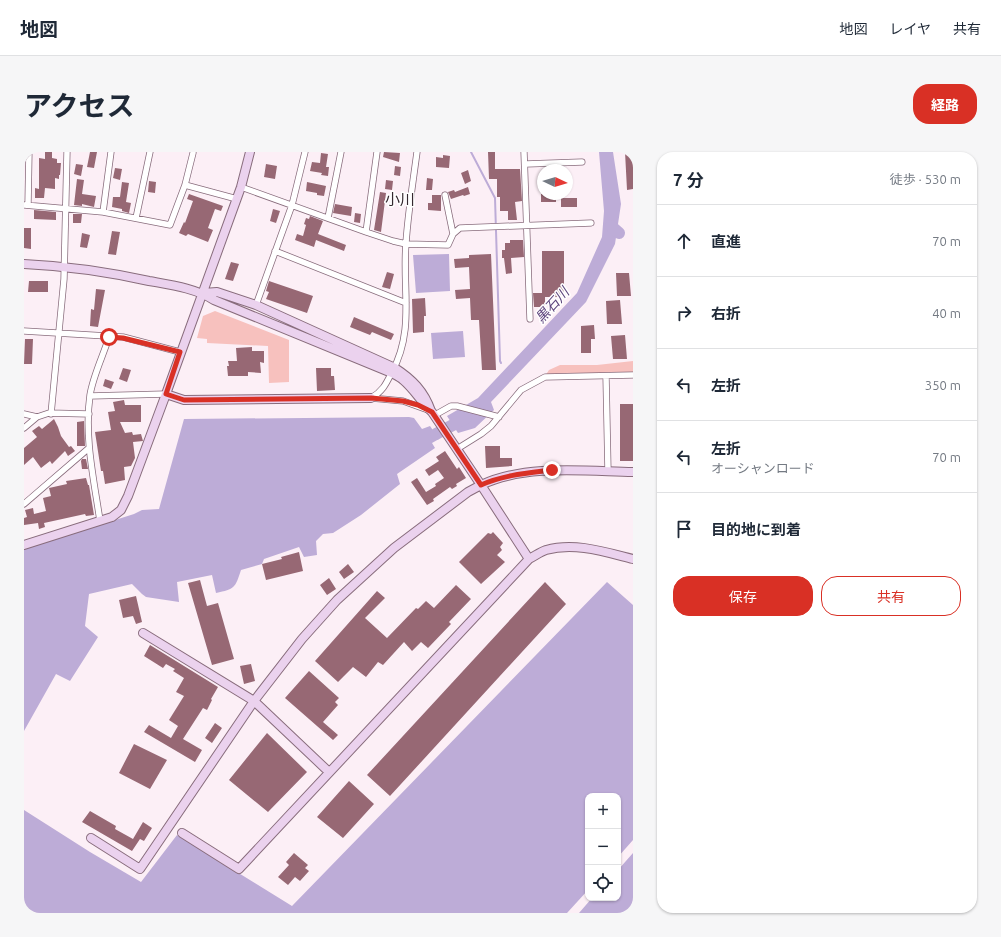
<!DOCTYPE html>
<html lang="ja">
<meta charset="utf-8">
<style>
body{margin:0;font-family:Ubuntu,"Noto Sans JP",sans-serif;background:#f6f6f7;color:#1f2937}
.controls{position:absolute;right:12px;bottom:12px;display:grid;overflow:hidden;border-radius:8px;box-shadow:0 1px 3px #0004}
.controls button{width:36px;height:36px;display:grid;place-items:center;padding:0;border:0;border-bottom:1px solid #e0e1e3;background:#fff;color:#1f2937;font:20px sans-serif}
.compass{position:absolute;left:513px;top:12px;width:36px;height:36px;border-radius:50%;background:#fff;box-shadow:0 1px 3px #0004;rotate:94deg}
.stop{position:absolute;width:12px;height:12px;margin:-9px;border:3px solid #d93025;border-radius:50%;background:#fff}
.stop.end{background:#d93025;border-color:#fff;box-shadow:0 1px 4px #0008}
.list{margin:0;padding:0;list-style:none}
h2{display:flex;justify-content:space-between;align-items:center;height:52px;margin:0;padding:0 16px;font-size:17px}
h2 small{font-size:13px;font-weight:400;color:#747a83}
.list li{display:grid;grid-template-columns:26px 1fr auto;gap:12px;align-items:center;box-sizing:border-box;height:72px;padding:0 16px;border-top:1px solid #e0e1e3}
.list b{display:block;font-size:15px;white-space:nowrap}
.list p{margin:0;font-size:13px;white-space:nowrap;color:#747a83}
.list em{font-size:13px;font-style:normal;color:#747a83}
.actions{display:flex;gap:8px;padding:12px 16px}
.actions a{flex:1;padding:9px 0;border:1px solid #d93025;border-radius:16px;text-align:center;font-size:14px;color:#d93025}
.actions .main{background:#d93025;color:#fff}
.icon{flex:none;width:22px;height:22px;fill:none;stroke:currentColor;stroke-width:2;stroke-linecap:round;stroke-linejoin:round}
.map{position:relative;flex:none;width:609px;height:761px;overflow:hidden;border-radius:16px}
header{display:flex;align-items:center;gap:24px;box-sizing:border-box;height:56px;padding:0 20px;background:#fff;border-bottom:1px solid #e0e1e3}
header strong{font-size:19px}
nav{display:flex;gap:22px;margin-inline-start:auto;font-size:14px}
.intro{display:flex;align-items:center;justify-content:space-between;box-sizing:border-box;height:96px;padding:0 24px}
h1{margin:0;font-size:28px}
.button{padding:10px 18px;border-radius:16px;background:#d93025;color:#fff;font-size:14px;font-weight:700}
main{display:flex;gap:24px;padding:0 24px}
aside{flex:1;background:#fff;border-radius:16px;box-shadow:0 1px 3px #0004}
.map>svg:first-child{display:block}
.green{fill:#f7c1be}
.water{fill:#bdacd7}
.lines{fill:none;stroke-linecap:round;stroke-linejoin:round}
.stream{stroke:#bdacd7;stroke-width:2}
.river{stroke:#bdacd7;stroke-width:12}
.building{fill:#976874}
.street-casing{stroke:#886c7c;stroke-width:7}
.secondary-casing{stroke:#886c7c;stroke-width:10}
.street{stroke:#fff;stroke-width:5.5}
.secondary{stroke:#ebd2ee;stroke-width:8}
.route{stroke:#d93025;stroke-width:5}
.labels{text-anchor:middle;stroke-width:3;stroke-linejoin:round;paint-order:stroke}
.water-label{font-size:14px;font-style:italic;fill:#5d457d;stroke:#fff}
.quarter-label{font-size:15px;fill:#34282f;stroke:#fff}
</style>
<header>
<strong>地図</strong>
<nav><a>地図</a><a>レイヤ</a><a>共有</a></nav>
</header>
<div class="intro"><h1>アクセス</h1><a class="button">経路</a></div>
<main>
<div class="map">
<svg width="609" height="761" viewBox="0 0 609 761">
<rect width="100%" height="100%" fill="#fceff6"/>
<path class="green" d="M191 159 265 188V230L245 231 244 194 183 191V187L173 186 179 164Z
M609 209V222L521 224 525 218 536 213H573Z"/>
<path class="water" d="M575 0H589L597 52 591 92 562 150 467 250 470 258 451 276 434 281 423 264 454 246 553 141 578 85 580 59Z
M425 102 426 139 392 141 389 103Z
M439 179 441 205 409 207 407 181Z
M385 265 390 266 398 277 406 274 415 287 408 291 411 296 373 322 376 332 337 363 309 381 299 382 292 389 293 403 280 405 275 395 240 407 238 412 217 418C211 436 211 437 192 441L188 423 153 430 155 450 122 445 118 442 108 432 65 442 61 474 74 485 46 529 32 522 0 579V397L110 362 118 358 135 357 160 267Z
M583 430 609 453V688L594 705V644H564V738L543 761H5L3 759 0 761V658L66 700 117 730 153 683 268 754Z
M609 701V761H555L568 746H594V718Z"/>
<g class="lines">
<path class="stream" d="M447 0 471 46 476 209 477 211"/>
<path class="river" d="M587 74 595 81
M412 282 442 266"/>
</g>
<path class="building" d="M21 0H28V6L33 7V11H37L36 23H35V27L31 26V37L21 36 20 46H11V36L15 37V6L21 7Z
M66 0H73L70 16 63 15Z
M360 0 376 1 375 10 359 5Z
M464 0H471V17H496L498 49 491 50 493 68H484V59H476V45H473V27H465Z
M601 0H609V37L603 38Z
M297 1 304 2 302 15H305L304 24 297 23 298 21 286 19 288 10 296 11Z
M419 3 426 4 425 16 412 15V5L419 6Z
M52 12 59 13 57 24 50 22Z
M242 12 253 14 251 27 240 25Z
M371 14 377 15 376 24 370 23Z
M91 16 98 17 96 28 89 26Z
M444 18 447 29 441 32 437 21Z
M403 26 409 27 408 38H402Z
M53 27 60 28 58 42 72 44 70 55 58 52V54L50 53Z
M362 28 369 29 368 38 361 37Z
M125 29 132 30 131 41 124 40Z
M98 30 105 31 102 50 107 51 105 61 98 59V57L88 55 89 45H96Z
M283 30 302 34 300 44 293 43V41L282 39Z
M444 35 446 42 440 44 439 43 427 47 424 40 430 38 431 40Z
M356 40 362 41 357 80 350 78Z
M165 42 199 54 197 59 191 57 184 76 189 78 184 90 164 82 162 84 155 81 160 70 161 71 169 49 163 47Z
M517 42H532V50H517Z
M408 43H417V59L404 58V51H408Z
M537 46H553V55H537Z
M311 52 328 55 327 64 309 61Z
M249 57 256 59 252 71 246 69Z
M10 58 32 60V68L10 67Z
M331 61 337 62 336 71 330 70Z
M49 62H58L57 71H49Z
M286 64 299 69 294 82 322 93 320 99 292 88 290 95 271 88 273 82 279 84 282 73 280 72 282 66 285 67Z
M0 76H7V97L0 96Z
M88 79 96 80 92 103 84 102Z
M58 81 66 83 63 96 56 95Z
M486 88H499L500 105 487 106 488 121 482 122 480 106H478V98H481V91H486Z
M518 99H540V139L534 145H521V155H510L509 141H518Z
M467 102 472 218H458L455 168H447L446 146 432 147 431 138 446 137 445 115 431 116 430 107 445 106V103Z
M207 110 215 112 209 129 201 127Z
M363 120 370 122 366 137 358 135Z
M592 121H605L607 144H593Z
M5 129H24V140H4Z
M245 129 289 144 283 161 242 147 245 140 242 139Z
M72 137 81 138 74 175 66 174 67 157 70 158Z
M401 146 402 164H400V180L389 181 388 147Z
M596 148 598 172H583L582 149Z
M330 165 370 182 367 188 348 180 346 183 326 175Z
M570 173 571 187H567V201H557V174Z
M601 183 603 207H589L587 184Z
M1 187H9L8 212H0Z
M228 195V199H240V211L236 210 237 221 224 220V224H204L203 214H205L204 209H213L212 196Z
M99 216 107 218 103 230 95 227Z
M292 216H307V224H310L311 238 293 239Z
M81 227 90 230 87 237 79 234Z
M100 248 101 253H117V270H96L101 281 108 280 109 283 117 282 119 289 109 290 111 306 107 314 100 315 101 328 81 332 79 319H77L71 280 87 278 84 260 91 259 89 250Z
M596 252H609V309H596Z
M30 267 34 275 37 284 45 295 47 294 51 299 44 304 41 299 28 312 26 309 17 316 9 305 0 313V296L13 285 8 279 15 274 18 277Z
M60 269 61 294H53V270Z
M461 294H476V306H488V314L462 316Z
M421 299 433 317 435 315 442 326 432 332 433 334 428 337 426 335 409 347 410 349 403 353 387 330 393 326 402 340 412 334 411 332 420 326 414 318 405 324 401 318 415 309 412 305Z
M58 307H62L64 317H58L57 309Z
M62 326 64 333H65L70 363 62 364 61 362 20 371 21 375 15 377 14 371 0 373V366L3 365 1 358 9 356 10 362 22 359 19 346 27 344 25 336 43 332 42 329Z
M469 380 479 391 476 395 478 398 473 403 481 410 457 432 435 410 464 381 467 382Z
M275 400 279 419 242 428 238 412 258 407 257 405Z
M324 412 330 420 320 427 315 420Z
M305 426 312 437 303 443 296 433Z
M176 428 183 454 194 451 210 507 188 513 164 431Z
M521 430 542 452 366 644 343 623Z
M432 433 447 447 425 470 427 472 404 496 397 490 388 499 380 490 359 513 354 510 342 525 329 515 314 530 291 509 353 439 361 446 341 466 363 486 392 456 394 457 402 449 410 456Z
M112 444 118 470 112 472 109 464 99 466 95 448Z
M126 493 194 535 187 547 188 548 183 558 179 556 159 587 178 598 171 610 120 580 125 573 147 586 154 574 145 568 160 544 152 540 160 526 149 519 151 517 142 512 139 516 120 504Z
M227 512 231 529 220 532 216 514Z
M285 519 315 546 311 550 314 553 299 570 314 583 309 588 261 546Z
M191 571 198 576 188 591 181 586Z
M243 581 283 620 244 660 205 628Z
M110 592 143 608 126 637 95 621Z
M325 629 350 652 319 686 293 665Z
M66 659 92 674 91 677 109 687 119 670 128 676 120 689 116 687 108 699 58 670Z
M270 701 284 713 281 716 285 719 276 729 271 725 264 733 254 725 265 713 262 710Z"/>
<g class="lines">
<defs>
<path id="street" d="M500 0 506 167
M502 12 558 10
M161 33 213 47
M217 35 342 80 369 89 382 92 424 93 429 82 436 76 567 71
M421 43 429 82
M0 53 79 60 146 73 161 33 169 1
M4 53 5 0
M79 60 87 0
M112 66 126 0
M304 66 317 0
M342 80 353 0
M251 99 382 151
M232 153 268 53 281 0
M0 179 99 185 156 200
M582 224 584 319
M66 244 142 242
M347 246C359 239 362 232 368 220 391 178 378 137 382 91 384 61 389 30 393 0
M347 246 379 249 404 258
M0 262 13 265 25 261 65 262
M27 262 40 127 43 0
M411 263 427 254H433L475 265
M0 276 13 265
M433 297 457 282 467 274 497 238 521 225 609 223
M0 352 65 296
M76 369C70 328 60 285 66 243 69 224 79 204 85 185"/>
<path id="secondary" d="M0 112C43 114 84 120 125 129 147 133 171 136 190 148L368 221C371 223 376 225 379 228 390 237 397 250 408 260L457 333C501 312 561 319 609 320
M179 141 193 140 232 153 371 216C388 227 400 239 407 259
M142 242 217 35 226 0
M0 393 88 365 97 358 104 344 142 242 160 248 347 246
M119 481 230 549 305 620
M158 681 215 717 505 407C511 404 516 400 522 398 551 390 581 400 609 407
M67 686 116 717 230 549 278 487 313 448 370 396 444 340 457 333 505 407"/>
</defs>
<use href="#street" class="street-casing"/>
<use href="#secondary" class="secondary-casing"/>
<use href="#street" class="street"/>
<use href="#secondary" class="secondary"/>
</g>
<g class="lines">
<path class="route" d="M85 185 99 186 156 200 142 242 160 248 347 246 379 249 394 253 408 260 457 333C479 323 504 321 528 318"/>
</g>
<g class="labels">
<g class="water-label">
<text transform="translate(528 153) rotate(-48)" y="5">黒石川</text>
</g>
<g class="quarter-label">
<text x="376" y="53">小川</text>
</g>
</g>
</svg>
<div class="controls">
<button>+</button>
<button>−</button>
<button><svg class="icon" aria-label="locate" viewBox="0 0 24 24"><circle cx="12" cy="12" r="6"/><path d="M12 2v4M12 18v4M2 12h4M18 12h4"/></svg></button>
</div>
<svg class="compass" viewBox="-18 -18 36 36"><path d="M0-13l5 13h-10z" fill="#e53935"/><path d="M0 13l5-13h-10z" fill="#747a83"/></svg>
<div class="stop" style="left:85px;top:185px"></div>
<div class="stop end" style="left:528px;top:318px"></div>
</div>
<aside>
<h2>7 分<small>徒歩 · 530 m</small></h2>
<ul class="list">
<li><svg class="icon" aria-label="ahead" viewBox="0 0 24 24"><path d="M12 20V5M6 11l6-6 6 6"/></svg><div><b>直進</b></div><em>70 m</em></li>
<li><svg class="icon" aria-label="right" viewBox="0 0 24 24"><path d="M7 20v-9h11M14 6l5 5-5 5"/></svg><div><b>右折</b></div><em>40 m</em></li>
<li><svg class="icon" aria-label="left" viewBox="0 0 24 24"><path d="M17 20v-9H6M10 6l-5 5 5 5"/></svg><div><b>左折</b></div><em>350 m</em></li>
<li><svg class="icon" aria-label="left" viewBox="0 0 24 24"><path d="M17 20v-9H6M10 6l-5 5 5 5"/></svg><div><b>左折</b><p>オーシャンロード</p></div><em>70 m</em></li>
<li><svg class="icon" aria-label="arrive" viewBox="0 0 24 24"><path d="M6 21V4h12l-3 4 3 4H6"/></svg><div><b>目的地に到着</b></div></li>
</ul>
<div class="actions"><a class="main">保存</a><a>共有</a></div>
</aside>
</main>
